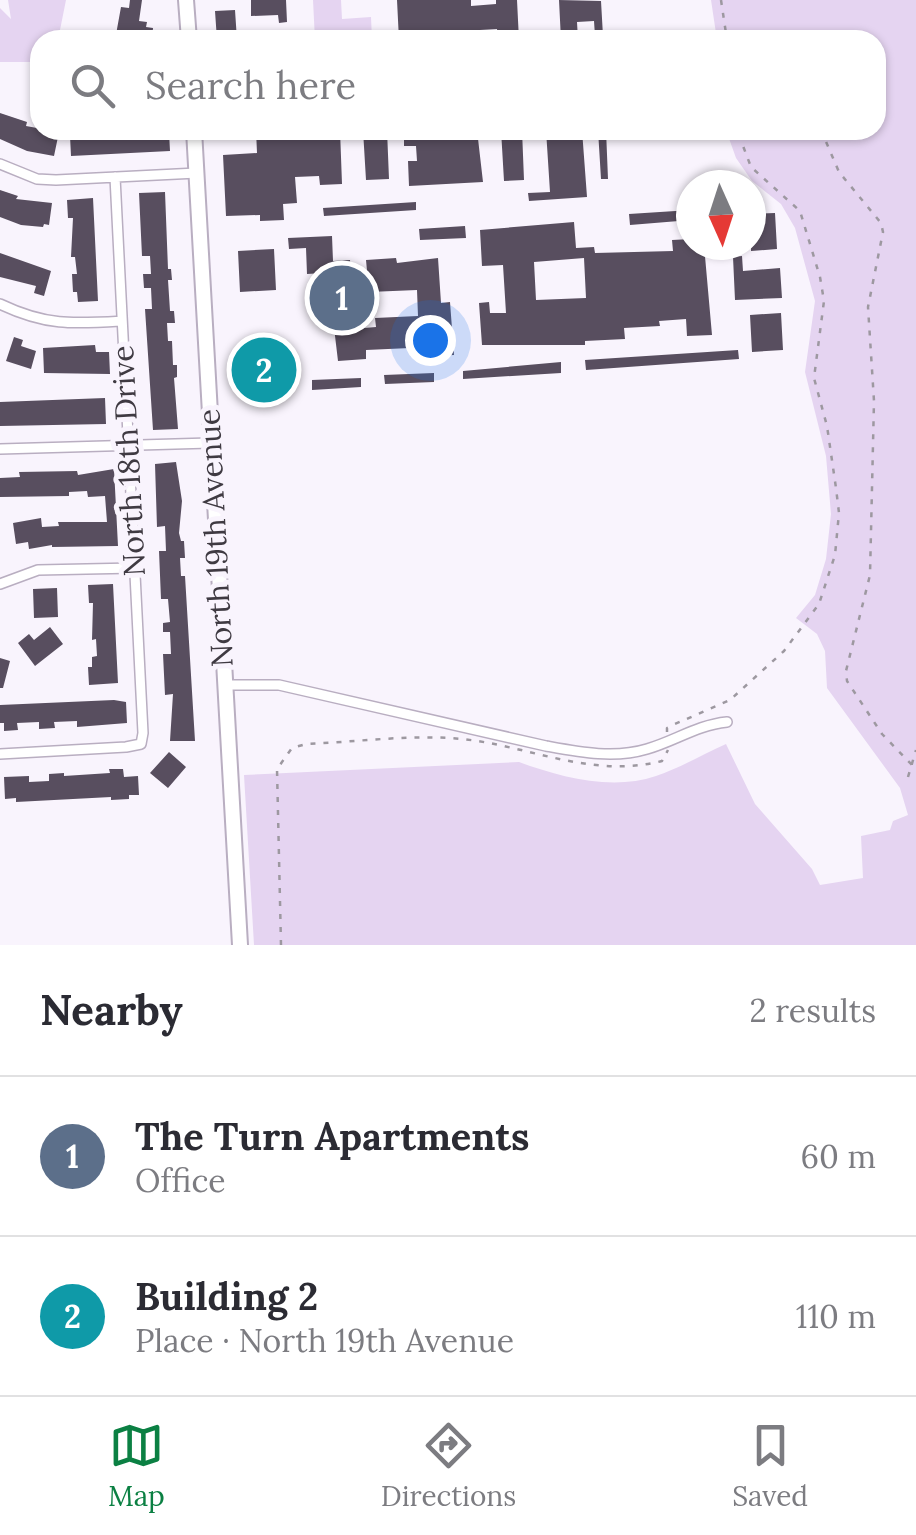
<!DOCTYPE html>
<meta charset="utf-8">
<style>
body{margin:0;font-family:Lora,serif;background:#f2f2f3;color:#2b2b33}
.compass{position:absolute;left:676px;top:170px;width:90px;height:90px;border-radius:50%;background:#fff;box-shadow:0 2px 8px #0004;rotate:177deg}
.you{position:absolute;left:430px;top:340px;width:35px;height:35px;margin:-25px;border:8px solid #fff;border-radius:50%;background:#1a73e8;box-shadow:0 0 0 15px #1a73e833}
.badge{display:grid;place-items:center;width:65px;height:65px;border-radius:50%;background:#0b8043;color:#fff;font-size:32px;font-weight:700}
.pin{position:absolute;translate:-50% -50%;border:5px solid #fff;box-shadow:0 2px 10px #0006}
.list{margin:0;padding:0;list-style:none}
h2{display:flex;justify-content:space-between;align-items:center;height:130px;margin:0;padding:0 40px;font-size:42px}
h2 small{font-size:32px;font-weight:400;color:#7c7c81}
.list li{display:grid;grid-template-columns:65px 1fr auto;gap:30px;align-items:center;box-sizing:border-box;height:160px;padding:0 40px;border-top:2px solid #e1e1e2}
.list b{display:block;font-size:38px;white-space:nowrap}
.list p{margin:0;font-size:32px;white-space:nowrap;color:#7c7c81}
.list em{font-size:32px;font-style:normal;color:#7c7c81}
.icon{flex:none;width:55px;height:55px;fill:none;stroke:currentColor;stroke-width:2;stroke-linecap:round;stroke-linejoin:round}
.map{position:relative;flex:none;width:916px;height:945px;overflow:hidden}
.search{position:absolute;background:#fff;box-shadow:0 2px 8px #0004;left:30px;right:30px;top:30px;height:110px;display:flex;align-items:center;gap:25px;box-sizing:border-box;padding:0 35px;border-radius:30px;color:#7c7c81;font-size:38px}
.sheet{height:450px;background:#fff}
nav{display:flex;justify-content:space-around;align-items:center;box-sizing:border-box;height:140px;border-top:2px solid #e1e1e2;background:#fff;font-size:28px;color:#7c7c81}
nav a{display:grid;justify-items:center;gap:5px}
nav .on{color:#0b8043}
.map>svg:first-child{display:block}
.green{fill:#e5d4f1}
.building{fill:#584e5f;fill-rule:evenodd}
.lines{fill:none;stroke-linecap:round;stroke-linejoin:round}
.street-casing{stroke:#b9aec1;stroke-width:12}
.primary-casing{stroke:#b9aec1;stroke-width:18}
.path{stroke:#9d98a0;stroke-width:2.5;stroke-dasharray:5 8;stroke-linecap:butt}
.street{stroke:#fff;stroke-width:9}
.primary{stroke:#fff;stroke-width:14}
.labels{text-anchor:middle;stroke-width:10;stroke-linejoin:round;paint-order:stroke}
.street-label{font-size:30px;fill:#3f3a42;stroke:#f9f4fd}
</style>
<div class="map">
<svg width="916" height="945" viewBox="0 0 916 945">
<rect width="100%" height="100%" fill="#f9f4fd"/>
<path class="green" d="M8 0H66L58 40H40V62H0V8L11 19Z
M313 0H341L342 19 371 17 372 40H315Z
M711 0H916V945H254L244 775 519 762C560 777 612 791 656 776 680 768 703 754 726 744L755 804 812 869 820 885 863 878 861 836 890 830 893 821 908 815 900 788 827 688 825 651 817 634 796 618 815 595 826 559 831 514 826 456 805 372 815 301 795 228 781 204 752 181 736 158 726 130H876V40H717Z"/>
<path class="building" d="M130 0H142L139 21 147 22 146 27 153 28 152 40H115L121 7 129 8Z
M251 0H286L287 22 279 23 278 15 251 16Z
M397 0H471V6L496 4V0H517L519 40H498L497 29 480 30 481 40H399Z
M559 0 601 1 603 36H595L594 21 577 22 578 40H561Z
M235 10 237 40H217L215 11Z
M0 113 27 122 26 126 59 132 54 156 27 151 0 139Z
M99 130V135L119 134V130L169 132 170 151 71 156 70 136H79L78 131Z
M256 130H289V137L305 136V130H340L342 184 320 185 319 176 295 177 297 203 283 204 284 220 260 221V215L226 216 223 155 257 153Z
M363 130H387L389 179 366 180Z
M404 130H477L483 182 409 186 408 161H417L416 146H404Z
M501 130H522L524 180 504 181Z
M546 130H582L587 197 529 201 528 193 550 192Z
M598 130H606L608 179H601Z
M0 190 18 196 16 199 52 203 49 225 44 224 43 227 21 225 0 217Z
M165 192 168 269H171L172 280H168L170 311H174L175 323H167L168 341H172L173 365H177V377L174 378 178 429 153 430 145 309H152L151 288H144L143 274H151L150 256H142L139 193Z
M93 198 98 301 78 302 77 292H73L72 274H77L75 257H71L73 218H68L67 200Z
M416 202V210L324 216 323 208Z
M691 210V220L630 225 629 214Z
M775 213 777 249 751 251V214Z
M574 222 576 248 594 247 595 253 673 251 672 240 691 239V245H704L712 335 687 336 686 319 659 321 660 326 624 328 625 339 585 341V345H482L479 303 489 302 490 313H506L503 265 482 266 480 230ZM584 258 586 298 536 300 534 262Z
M465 226 466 238 420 240 419 229Z
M332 236 333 261 350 260 353 295H360L361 309H353V329L376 327 375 318 418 316 417 290 369 292 366 260 396 258 397 263 438 258 441 303 450 302 454 355 411 357 410 348 366 350V359L338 361 333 319H328V311H323V273L307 274 306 248 289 249 288 238Z
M274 249 276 290 240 292 238 251Z
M0 253 51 271 44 296 34 293 36 286 0 277Z
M742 256 743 271 780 268 782 298 735 300 733 257Z
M781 313 783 350 752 352 750 315Z
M14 337 23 340 21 346 36 351 31 369 6 361Z
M95 345 96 352H109L110 374 44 373 43 348Z
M279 346 280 381H272V388L252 389V381H244L242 348Z
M738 350 739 359 586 370 585 360Z
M561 362V373L463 379V371Z
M434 373V382L385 384 384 375Z
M361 378V387L312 390V380Z
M105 398 106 424 0 426V402Z
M176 462 182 501 179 533 181 541H184L185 558H180L181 576H185L195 741H170L173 694 165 695 163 654H171L170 632H163V623L170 622 168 599H161L159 551H166L165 526 157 527 155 464Z
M114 469 118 546 52 547V545L29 549 28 542 16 544 13 523 41 518 42 527 59 526 58 522H107L105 496 88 497 87 491 69 492V496L0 497V478L20 477 19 472 77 471 78 475Z
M113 584 118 683 89 685 88 667H92V657L97 656 96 639 92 640 93 603H89L88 585Z
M57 588 58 617 34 618 33 589Z
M50 627 63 644 35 666 18 643 29 634 34 640Z
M0 658 10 661 3 688H0Z
M114 700 126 702 127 723 77 727V721L54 722 55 728 39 729V722L17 723 18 730 4 731V723H0V705Z
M169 752 186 767 168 788 150 773Z
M109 769H123L124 777 138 776 139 795H129V799L111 800V797L16 802V798L5 799 4 777 29 776V782L49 781V774L64 773V776L110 773Z"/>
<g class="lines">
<defs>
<path id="street" d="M0 164 37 179 56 180 197 173
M0 304C46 326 73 324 122 321
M0 449 210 443
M0 584 38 570 135 568
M224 685H279L546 746C579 752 614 759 647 749 675 741 697 725 727 722
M0 754 126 747 141 744 143 733 115 177"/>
<path id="primary" d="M186 0 189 40
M194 130 240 945"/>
</defs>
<use href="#street" class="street-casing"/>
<use href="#primary" class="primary-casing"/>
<path class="path" d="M721 0 727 40
M821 130 839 172 881 223 883 232 868 307 874 401 870 575 846 671 847 681 882 734 912 765
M667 732V728L675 724 730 700 784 651 819 604 835 555 839 513 836 488 827 426 814 378 824 301 820 277 800 211 751 167 737 130
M908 777 916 750
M281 945 277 769 292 748 306 744C357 742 412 734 462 739 530 746 592 779 662 761L668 750"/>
<use href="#street" class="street"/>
<use href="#primary" class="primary"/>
</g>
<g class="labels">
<g class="street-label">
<text transform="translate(129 461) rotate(-93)" y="10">North 18th Drive</text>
<text transform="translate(216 538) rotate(-93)" y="10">North 19th Avenue</text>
</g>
</g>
</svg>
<svg class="compass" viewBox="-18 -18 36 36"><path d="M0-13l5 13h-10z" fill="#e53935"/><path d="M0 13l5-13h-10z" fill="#7c7c81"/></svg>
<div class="you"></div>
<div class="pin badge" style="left:342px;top:298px;background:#5c6f8a">1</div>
<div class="pin badge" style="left:264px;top:370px;background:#0f9aa8">2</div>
<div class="search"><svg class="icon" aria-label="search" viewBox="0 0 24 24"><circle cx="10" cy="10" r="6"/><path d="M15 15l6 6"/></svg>Search here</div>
</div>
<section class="sheet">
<h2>Nearby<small>2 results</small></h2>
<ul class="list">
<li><span class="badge" style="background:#5c6f8a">1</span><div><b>The Turn Apartments</b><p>Office</p></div><em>60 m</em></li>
<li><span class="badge" style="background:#0f9aa8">2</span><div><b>Building 2</b><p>Place · North 19th Avenue</p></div><em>110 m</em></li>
</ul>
</section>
<nav>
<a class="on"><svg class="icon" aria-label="map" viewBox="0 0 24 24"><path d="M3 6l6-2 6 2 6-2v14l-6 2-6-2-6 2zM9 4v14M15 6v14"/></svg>Map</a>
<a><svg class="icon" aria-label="directions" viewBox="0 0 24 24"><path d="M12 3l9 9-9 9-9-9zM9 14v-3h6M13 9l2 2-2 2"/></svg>Directions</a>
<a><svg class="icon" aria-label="saved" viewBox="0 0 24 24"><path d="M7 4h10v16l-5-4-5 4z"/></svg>Saved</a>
</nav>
